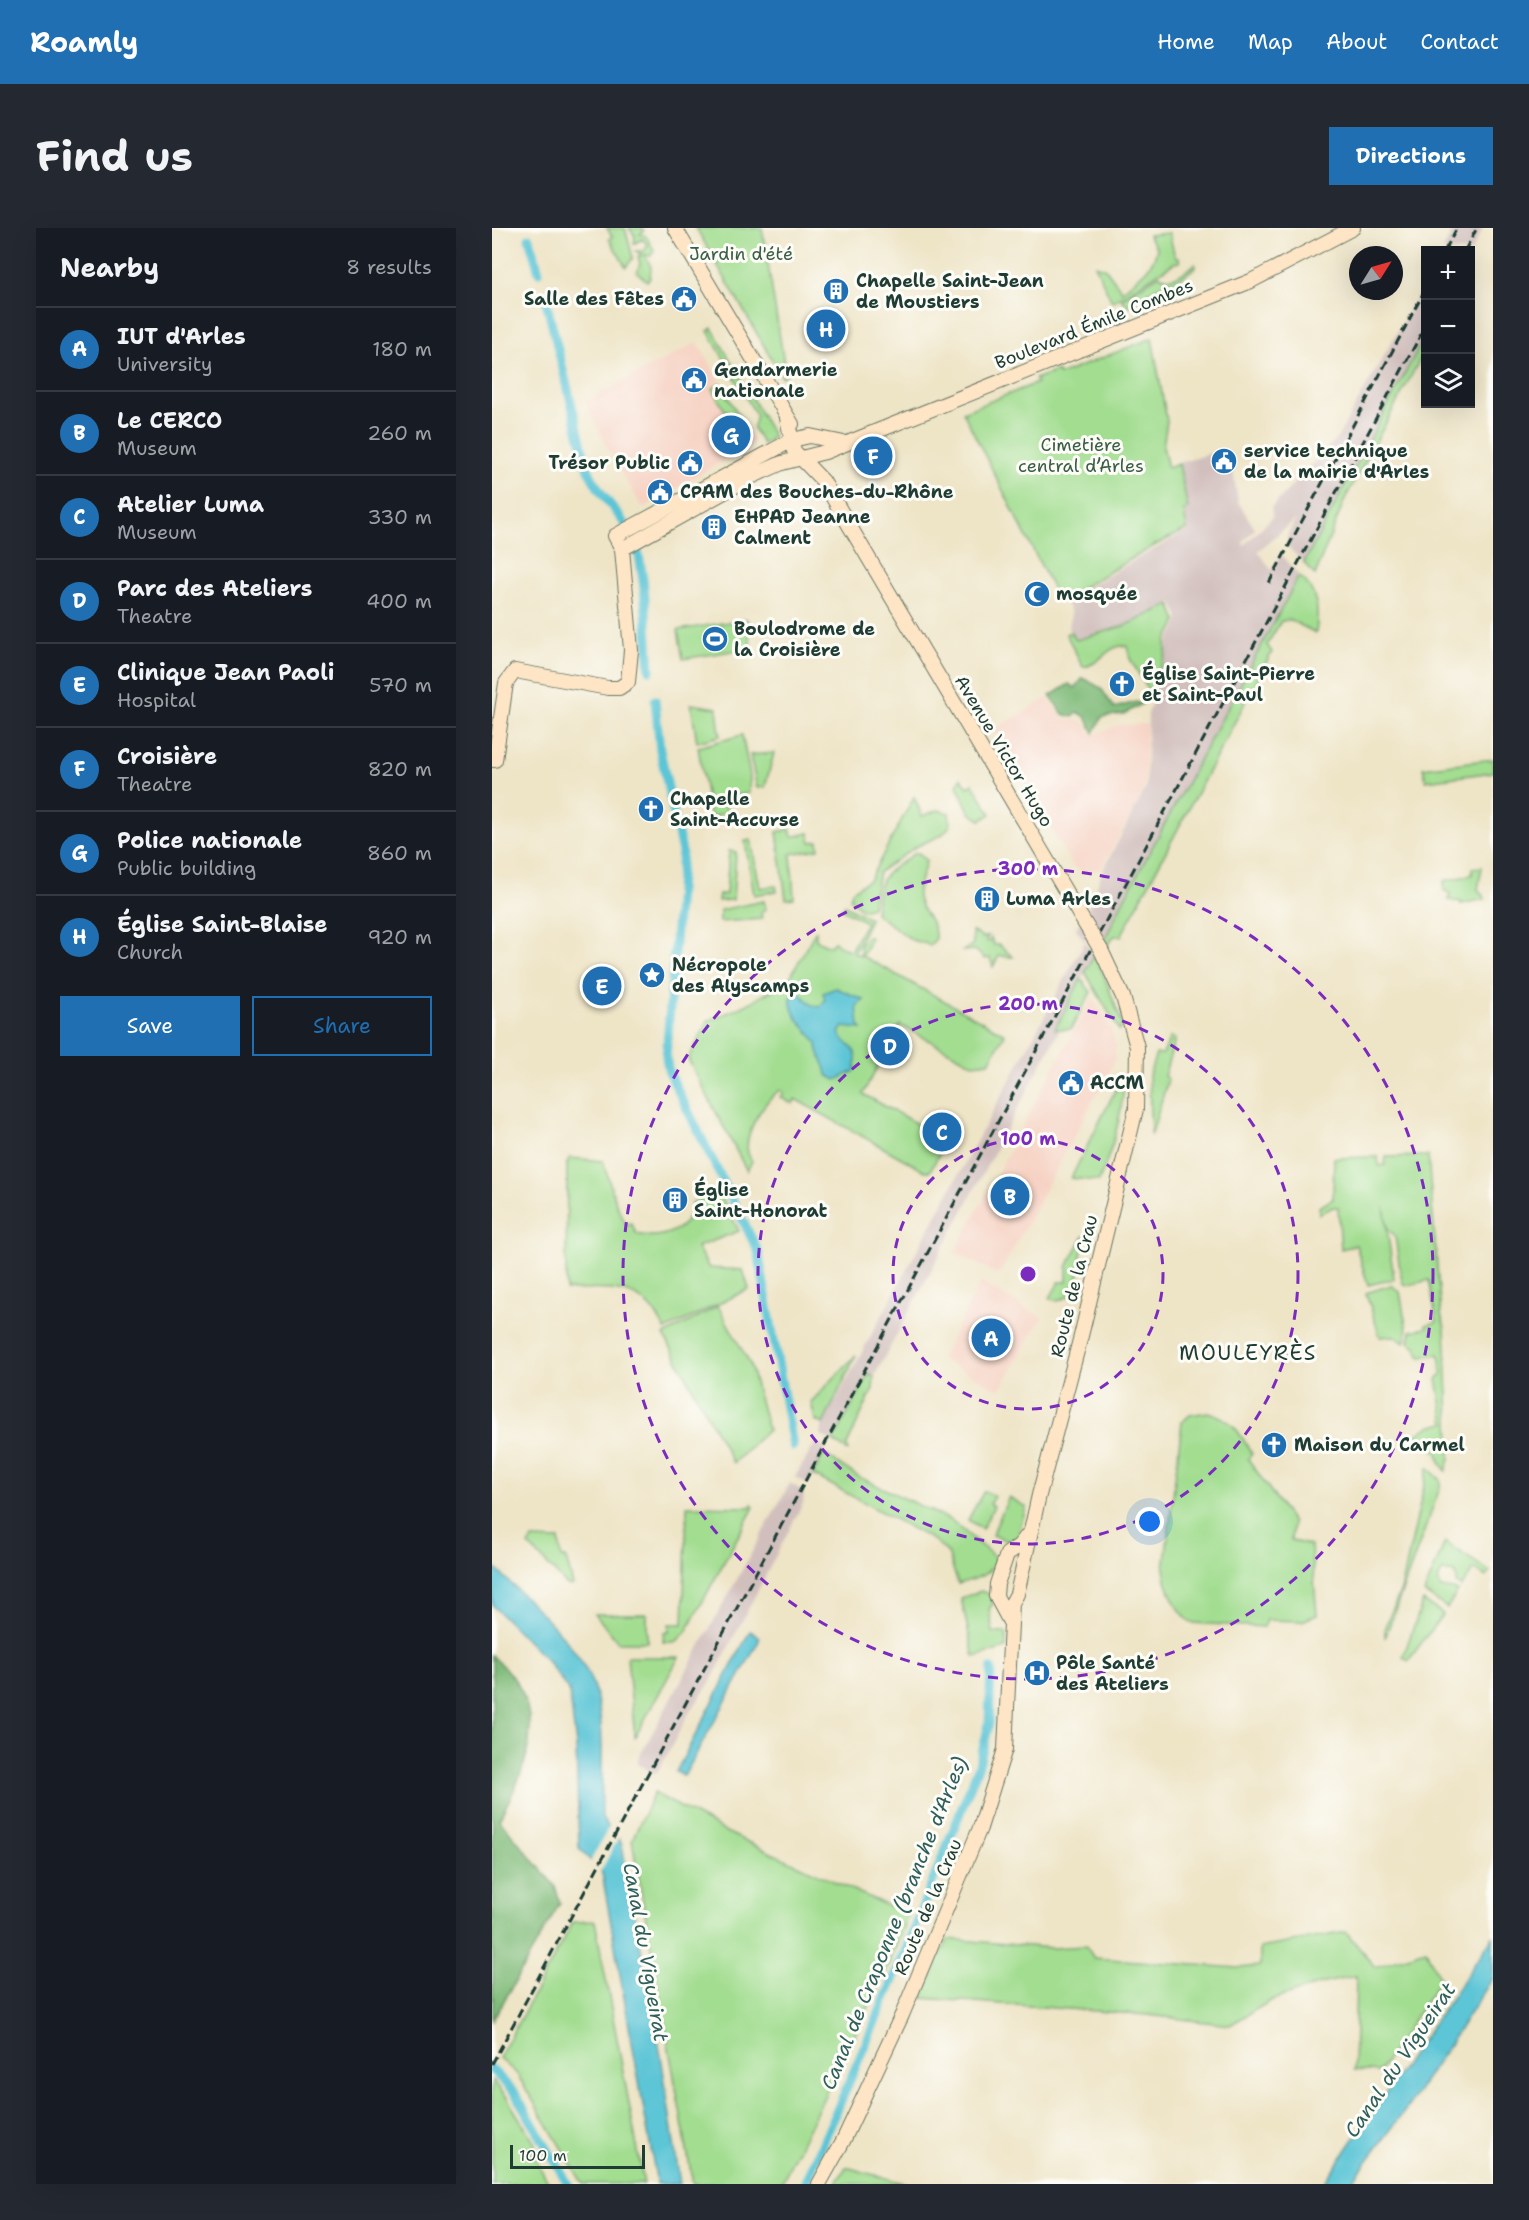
<!DOCTYPE html>
<meta charset="utf-8">
<style>
body{margin:0;font-family:"Shantell Sans",sans-serif;background:#242831;color:#f1f3f6}
.controls{position:absolute;right:18px;top:18px;display:grid;overflow:hidden;border-radius:0px;box-shadow:0 6px 24px #0002}
.controls button{width:54px;height:54px;display:grid;place-items:center;padding:0;border:0;border-bottom:2px solid #363941;background:#171b24;color:#f1f3f6;font:30px sans-serif}
.compass{position:absolute;left:857px;top:18px;width:54px;height:54px;border-radius:50%;background:#171b24;box-shadow:0 6px 24px #0002;rotate:53deg}
.scale{position:absolute;left:18px;bottom:15px;width:135px;box-sizing:border-box;padding-left:6px;border:3px solid #1f3d34;border-top:0;font-size:16px;line-height:21px;white-space:nowrap;color:#1f3d34;-webkit-text-stroke:4px #fdfcf7;paint-order:stroke}
.you{position:absolute;left:658px;top:1294px;width:21px;height:21px;margin:-15px;border:4px solid #fff;border-radius:50%;background:#1a73e8;box-shadow:0 0 0 9px #1a73e833}
.badge{display:grid;place-items:center;width:39px;height:39px;border-radius:50%;background:#1f6fb2;color:#fff;font-size:20px;font-weight:700}
.pin{position:absolute;translate:-50% -50%;border:3px solid #fff;box-shadow:0 2px 6px #0006}
.list{margin:0;padding:0;list-style:none}
h2{display:flex;justify-content:space-between;align-items:center;height:78px;margin:0;padding:0 24px;font-size:26px}
h2 small{font-size:20px;font-weight:400;color:#9ea1a6}
.list li{display:grid;grid-template-columns:39px 1fr auto;gap:18px;align-items:center;box-sizing:border-box;height:84px;padding:0 24px;border-top:2px solid #363941}
.list b{display:block;font-size:22px;white-space:nowrap}
.list p{margin:0;font-size:20px;white-space:nowrap;color:#9ea1a6}
.list em{font-size:20px;font-style:normal;color:#9ea1a6}
.actions{display:flex;gap:12px;padding:18px 24px}
.actions a{flex:1;padding:14px 0;border:2px solid #1f6fb2;border-radius:0px;text-align:center;font-size:21px;color:#1f6fb2}
.actions .main{background:#1f6fb2;color:#fff}
.icon{flex:none;width:33px;height:33px;fill:none;stroke:currentColor;stroke-width:2;stroke-linecap:round;stroke-linejoin:round}
.map{position:relative;flex:none;width:1001px;height:1956px;overflow:hidden;border-radius:0px}
header{display:flex;align-items:center;gap:36px;box-sizing:border-box;height:84px;padding:0 30px;background:#1f6fb2;color:#fff}
header strong{font-size:28px}
nav{display:flex;gap:33px;margin-inline-start:auto;font-size:21px}
.intro{display:flex;align-items:center;justify-content:space-between;box-sizing:border-box;height:144px;padding:0 36px}
h1{margin:0;font-size:42px}
.button{padding:15px 27px;border-radius:0px;background:#1f6fb2;color:#fff;font-size:21px;font-weight:700}
main{display:flex;gap:36px;padding:0 36px}
aside{flex:1;background:#171b24;border-radius:0px;box-shadow:0 6px 24px #0002}
.map>svg:first-child{display:block}
.built{fill:#f6d2c3}
.industrial{fill:#d1bfbd}
.green{fill:#a2dd90;stroke:#608d62;stroke-width:1.5}
.forest{fill:#81bc7a;stroke:#507c57;stroke-width:1.5}
.water{fill:#5bc5d6;stroke:#3d8185;stroke-width:1.5}
.pier{fill:#eee4c6}
.lines{fill:none;stroke-linecap:round;stroke-linejoin:round}
.canal{stroke:#5bc5d6;stroke-width:9}
.secondary-casing{stroke:#677767;stroke-width:16}
.secondary{stroke:#fee5c5;stroke-width:14}
.rail{stroke:#1f3d34;stroke-width:3;stroke-dasharray:9 4.5;stroke-linecap:butt}
.secondary-bridge-casing{stroke:#677767;stroke-width:16;stroke-linecap:butt}
.secondary-bridge{stroke:#fee5c5;stroke-width:14}
.ring{fill:none;stroke:#7b2cbf;stroke-width:3;stroke-dasharray:10 8}
.labels{text-anchor:middle;stroke-width:6;stroke-linejoin:round;paint-order:stroke}
.park-label{font-size:18px;fill:#395d46;stroke:#fdfcf7}
.poi-label{font-size:18px;font-weight:bold;fill:#1f3d34;stroke:#fdfcf7;text-anchor:start}
.street-label{font-size:18px;fill:#1f3d34;stroke:#fdfcf7}
.water-label{font-size:20px;font-style:italic;fill:#2e5f5c;stroke:#fdfcf7}
.quarter-label{font-size:21px;letter-spacing:1.5px;fill:#1f3d34;stroke:#fdfcf7}
.centre{fill:#7b2cbf;stroke:#fdfcf7;stroke-width:3}
.ring-label{font-size:18px;text-anchor:middle;font-weight:bold;fill:#7b2cbf;stroke:#fdfcf7;stroke-width:6;stroke-linejoin:round;paint-order:stroke}
</style>
<header>
<strong>Roamly</strong>
<nav><a>Home</a><a>Map</a><a>About</a><a>Contact</a></nav>
</header>
<div class="intro"><h1>Find us</h1><a class="button">Directions</a></div>
<main>
<aside>
<h2>Nearby<small>8 results</small></h2>
<ul class="list">
<li><span class="badge">A</span><div><b>IUT d'Arles</b><p>University</p></div><em>180 m</em></li>
<li><span class="badge">B</span><div><b>Le CERCO</b><p>Museum</p></div><em>260 m</em></li>
<li><span class="badge">C</span><div><b>Atelier Luma</b><p>Museum</p></div><em>330 m</em></li>
<li><span class="badge">D</span><div><b>Parc des Ateliers</b><p>Theatre</p></div><em>400 m</em></li>
<li><span class="badge">E</span><div><b>Clinique Jean Paoli</b><p>Hospital</p></div><em>570 m</em></li>
<li><span class="badge">F</span><div><b>Croisière</b><p>Theatre</p></div><em>820 m</em></li>
<li><span class="badge">G</span><div><b>Police nationale</b><p>Public building</p></div><em>860 m</em></li>
<li><span class="badge">H</span><div><b>Église Saint-Blaise</b><p>Church</p></div><em>920 m</em></li>
</ul>
<div class="actions"><a class="main">Save</a><a>Share</a></div>
</aside>
<div class="map">
<svg width="1001" height="1956" viewBox="0 0 1001 1956">
<rect width="100%" height="100%" fill="#fdfcf7"/>
<filter id="ink" filterUnits="userSpaceOnUse"><feTurbulence type="fractalNoise" baseFrequency=".0167" numOctaves="2"/><feDisplacementMap in="SourceGraphic" scale="12" xChannelSelector="R" yChannelSelector="G"/><feConvolveMatrix kernelMatrix="1 2 1 2 8 2 1 2 1" color-interpolation-filters="sRGB"/></filter>
<filter id="wash" filterUnits="userSpaceOnUse"><feTurbulence type="fractalNoise" baseFrequency=".008" numOctaves="4" result="noise"/><feDisplacementMap in="SourceGraphic" scale="24" xChannelSelector="R" yChannelSelector="G"/><feGaussianBlur stdDeviation="1.35" result="paint"/><feColorMatrix in="noise" values="0 0 0 0 0 0 0 0 0 0 0 0 0 0 0 0 0 1.4 0 .05"/><feComposite in="paint" operator="in"/></filter>
<g filter="url(#wash)">
<rect width="100%" height="100%" fill="#eee4c6"/>
<path class="built" d="M206 114 262 214 151 280 123 235 93 174Z
M555 470 571 491 592 494 600 507 627 497 655 496 652 563 609 641 591 645 581 638 502 502Z
M600 769 619 800 624 818 622 834 507 1047 463 1024Z
M489 1054 550 1090 507 1162 449 1131Z"/>
<path class="industrial" d="M962 0H991L979 24 951 22Z
M933 55V108L812 335 795 318 796 306 804 291 766 323 779 342 789 326 807 348 612 713 603 697 593 713 602 728 564 801 567 803 382 1149 377 1146 339 1213 328 1206 331 1196 593 714 584 700 595 684 610 644 654 560 656 486 674 428 676 414 686 396 687 389 680 374 635 396 584 411 577 401 579 385 573 372 696 302 693 283 697 282 687 235 727 223 738 225 746 274 763 301 752 313 751 318 781 289 779 280 846 209Z
M324 1214 334 1221 316 1256 303 1249Z
M298 1255 312 1264 311 1275 218 1455 197 1485 166 1544 162 1545 146 1536V1531Z"/>
<path class="green" d="M115 0H133L141 30 134 39 117 11 120 9Z
M137 0H150L152 3 148 6 154 8 162 22 159 28 153 27 159 39 158 50 155 53 145 44 148 36 146 28 150 27 144 23H152L156 17 150 11 142 16 143 8Z
M204 0H270L294 147 290 149Z
M677 5 683 29 687 30 688 34 682 35 622 73 619 72 603 37 613 40 630 63C644 50 661 42 665 21L656 7Z
M703 36 704 39 685 53 665 59 637 78 629 71 667 47C682 55 690 45 703 36Z
M220 100 282 209 271 216 261 200 264 187 216 103Z
M933 108V122L853 271 823 347 812 335Z
M660 110 675 193 671 219 676 240 687 236 696 281 692 282 695 301 665 316 567 373 471 184 545 155 543 151 565 143 567 147Z
M228 156 250 192 247 194 244 190 239 193 220 161Z
M807 348C826 362 827 384 824 405L798 392 789 393 775 417 780 424 629 708H622L615 718 612 713 630 675Z
M678 376 685 393 674 414V426L658 465 638 431 635 418C617 415 607 438 591 439L574 406 579 404 584 412 635 397Z
M255 391 259 420 191 431 186 402Z
M199 476 225 480 228 508 205 514Z
M250 507 258 547 257 565 234 569V585L218 589 206 519Z
M282 525 273 559 265 560 258 527Z
M1001 531V544L934 553 931 540Z
M469 550 476 559 481 556 499 586 489 592 478 585 465 557Z
M422 569 430 588 446 582 457 585 458 598 450 607 425 618 387 644 380 679 370 682 358 671 360 663 378 651Z
M298 601 300 609 317 605 319 614 326 613 327 621 299 626 302 670 294 671 285 604Z
M259 612 268 660 284 658 285 663 262 667 253 613Z
M237 623 244 624 241 672 226 673 227 667 234 666Z
M423 625H427L434 632C433 645 424 656 426 669 429 687 445 692 443 712L438 717 420 712 383 685C388 642 391 649 423 625Z
M990 639 986 661 993 671 969 676V674L956 672 958 666 952 662V653L980 647V640Z
M272 673 274 681 269 684 270 691 228 694V682Z
M353 677 378 691 362 725 369 728 368 717 375 708 379 710 370 728 513 806 497 834 481 836 408 797 371 866 445 907 450 921 438 943H433L303 871 301 876 288 869 292 865 288 862C270 874 245 914 260 933L255 943 196 831 216 793 254 777 296 753 324 702V712L338 718 342 714 358 723 374 694 350 681Z
M480 703 491 710 496 708 494 712 497 714 499 710 502 717H507L521 729 507 728 501 739 498 730 493 731 483 722 471 723 481 716Z
M602 728 613 750 631 798 627 802 593 744Z
M589 751 599 764 579 801H563Z
M678 810 683 811 672 848 676 851 659 908 657 847 664 826H671Z
M627 855 632 857C629 892 620 921 607 953L579 950Z
M936 928 949 1087 953 1100 958 1215V1231L954 1243 948 1235 946 1225 923 1208 936 1199 953 1195 945 1151 950 1146 947 1126 929 1129 924 1119 917 1114 919 1103 934 1100V1097L945 1094 937 1052 913 1058 910 1054 903 1008 896 1001 892 979 902 1051 876 1057 864 1017 849 1021 846 979H841L827 986V979L841 971 842 930 886 929 887 938 893 937 894 929Z
M78 930 111 933 125 978 134 996 139 995 145 1006C167 1013 200 1002 200 975L227 964 247 1003 205 1019 217 1040 251 1042 257 1061 173 1102C150 1054 120 1062 74 1062L75 935Z
M592 1007 584 1065 566 1073 558 1070 567 1054H575V1039Z
M899 1057 908 1064 915 1103 912 1115 902 1108 888 1109 874 1065Z
M226 1078 258 1136 276 1202 241 1235 172 1107Z
M364 1127 331 1196 323 1192 319 1174Z
M377 1146 382 1149 381 1161 355 1217 356 1223 341 1213Z
M716 1184C741 1191 748 1205 760 1226L756 1231 801 1295 799 1312 819 1318 825 1387 810 1393 774 1392 772 1399 699 1395C683 1379 675 1363 672 1341L690 1194 698 1187Z
M332 1226 365 1248 460 1293 504 1330C499 1349 483 1350 466 1356L456 1325 443 1313 321 1247Z
M936 1240 948 1251 949 1257 893 1410V1399L909 1362Z
M492 1263 502 1268 498 1276 502 1278 490 1301 476 1292Z
M517 1269 534 1279 526 1308 519 1314 500 1307Z
M260 1276 262 1279 194 1404 184 1414H171L172 1404H177V1396H191L195 1278 258 1279Z
M40 1311 67 1312 69 1330H74L81 1357 77 1358 73 1355 37 1317Z
M953 1314 998 1344 994 1349 982 1341 969 1359 964 1356 965 1350 961 1344H950L946 1352 949 1360 966 1363 955 1380 932 1365Z
M489 1363 497 1366 501 1376 497 1381 501 1405H514V1420L482 1429 469 1370Z
M931 1373 951 1386 916 1433 911 1429Z
M103 1386H155V1414H126Z
M135 1429H187L143 1509Z
M162 1565 236 1605 416 1687 397 1737 289 1956H201L140 1612Z
M103 1693 152 1956H91L25 1846 7 1830 81 1694Z
M854 1704 883 1739 934 1722 948 1752 887 1844 862 1842 864 1748 828 1756 780 1772 738 1797 656 1787 430 1770 456 1711 560 1720 594 1718 602 1730 747 1740 768 1738V1720Z
M0 1852 15 1870 43 1916 40 1925 57 1956H0Z
M354 1939 415 1956H343Z"/>
<path class="forest" d="M591 450 609 460 622 480 644 474 650 476 632 486 610 489 602 505 594 489 586 484 581 489 571 486 558 468 577 456 583 460Z
M0 1427C8 1436 19 1445 25 1455 53 1501 30 1550 7 1591L63 1658 68 1675 1 1792Z"/>
<path class="water" d="M344 760 372 772 365 778 367 798 370 801 351 799 347 805C356 822 368 816 363 843L344 852 335 847C334 834 325 829 325 816 316 799 297 790 299 769L306 764 320 777 328 779 333 772 331 765Z
M0 1337C34 1372 87 1414 102 1460 115 1500 108 1548 110 1589 114 1601 127 1606 130 1618L170 1834 188 1956H165L110 1645 87 1620 84 1517 77 1463 56 1434 0 1377Z
M258 1403 268 1409 266 1415 192 1548 184 1544Z
M1001 1709V1750L915 1880 858 1956H831Z"/>
<path class="pier" d="M118 1597 128 1607 107 1646 97 1636Z"/>
<g class="lines">
<path class="canal" d="M37 10 47 44
M54 73 95 238C107 270 130 285 142 312 154 339 155 409 158 442
M163 472 168 522 190 624 174 829 177 844 190 871 266 1023 301 1218
M0 1842 23 1865 76 1956
M313 1956 405 1743 487 1537 497 1496 499 1441"/>
</g>
</g>
<g filter="url(#ink)">
<g class="lines">
<defs>
<path id="secondary" d="M183 0 300 196
M295 190 302 223 331 253 587 686
M130 321 261 248 290 235 333 224 759 53 861 0
M0 532H3L14 455 23 443 116 460H127L136 454 139 422 130 321 123 308 300 212 318 208 352 215
M519 1396 504 1368 505 1356 515 1326 528 1317 537 1305
M327 1956 351 1913 410 1787 488 1600 513 1521 520 1375 525 1366 547 1267 589 1108 644 881 645 819 631 769 609 722"/>
</defs>
<use href="#secondary" class="secondary-casing"/>
<use href="#secondary" class="secondary"/>
<path class="rail" d="M953 22 965 0
M973 22 985 0
M777 355 934 60
M0 1836 934 97"/>
<defs>
<path id="secondary-bridge" d="M587 686 609 722"/>
</defs>
<use href="#secondary-bridge" class="secondary-bridge-casing"/>
<use href="#secondary-bridge" class="secondary-bridge"/>
</g>
</g>
<g class="ring">
<circle cx="536" cy="1046" r="135"/>
<circle cx="536" cy="1046" r="270"/>
<circle cx="536" cy="1046" r="405"/>
</g>
<defs>
<symbol id="building-disc" viewBox="-11 -11 22 22"><circle r="9.5" fill="#1f6fb2" stroke="#fdfcf7"/><path d="M-4-6H4V6H1V3H-1V6H-4ZM-2.5-4.3h1.7v1.8h-1.7ZM.8-4.3h1.7v1.8H.8ZM-2.5-1h1.7V.8h-1.7ZM.8-1h1.7V.8H.8Z" fill="#fff"/></symbol>
<symbol id="civic-disc" viewBox="-11 -11 22 22"><circle r="9.5" fill="#1f6fb2" stroke="#fdfcf7"/><path d="M-.6-6.5H3V-4.5H.6V-3L4-1V1h2V6H-6V1h2V-1L-.6-3ZM-1.2 2.5V6h2.4V2.5Z" fill="#fff"/></symbol>
<symbol id="mosque-disc" viewBox="-11 -11 22 22"><circle r="9.5" fill="#1f6fb2" stroke="#fdfcf7"/><path d="M3.5-4.9A6 6 0 1 0 3.5 4.9A5 5 0 1 1 3.5-4.9Z" fill="#fff"/></symbol>
<symbol id="stadium-disc" viewBox="-11 -11 22 22"><circle r="9.5" fill="#1f6fb2" stroke="#fdfcf7"/><path d="M0-5a6.5 5 0 1 0 0 10a6.5 5 0 1 0 0-10ZM-3.5-1.8h7v3.6h-7Z" fill="#fff"/></symbol>
<symbol id="church-disc" viewBox="-11 -11 22 22"><circle r="9.5" fill="#1f6fb2" stroke="#fdfcf7"/><path d="M-1.2-6h2.4v3.5h3.3v2.4h-3.3V6h-2.4V-.1h-3.3v-2.4h3.3Z" fill="#fff"/></symbol>
<symbol id="sight-disc" viewBox="-11 -11 22 22"><circle r="9.5" fill="#1f6fb2" stroke="#fdfcf7"/><path d="M0-6L1.8-2.2L6-1.7L2.9 1.2L3.7 5.4L0 3.3L-3.7 5.4L-2.9 1.2L-6-1.7L-1.8-2.2Z" fill="#fff"/></symbol>
<symbol id="hospital-disc" viewBox="-11 -11 22 22"><circle r="9.5" fill="#1f6fb2" stroke="#fdfcf7"/><path d="M-5-5h3v3.5h4V-5h3V5h-3V1.5h-4V5h-3Z" fill="#fff"/></symbol>
</defs>
<g fill-rule="evenodd">
<use href="#building-disc" x="329" y="48" width="30" height="30"/>
<use href="#civic-disc" x="177" y="56" width="30" height="30"/>
<use href="#civic-disc" x="187" y="137" width="30" height="30"/>
<use href="#civic-disc" x="717" y="218" width="30" height="30"/>
<use href="#civic-disc" x="183" y="220" width="30" height="30"/>
<use href="#civic-disc" x="153" y="249" width="30" height="30"/>
<use href="#building-disc" x="207" y="284" width="30" height="30"/>
<use href="#mosque-disc" x="530" y="351" width="30" height="30"/>
<use href="#stadium-disc" x="208" y="396" width="30" height="30"/>
<use href="#church-disc" x="615" y="441" width="30" height="30"/>
<use href="#church-disc" x="144" y="566" width="30" height="30"/>
<use href="#building-disc" x="480" y="656" width="30" height="30"/>
<use href="#sight-disc" x="145" y="732" width="30" height="30"/>
<use href="#civic-disc" x="564" y="840" width="30" height="30"/>
<use href="#building-disc" x="168" y="957" width="30" height="30"/>
<use href="#church-disc" x="767" y="1202" width="30" height="30"/>
<use href="#hospital-disc" x="530" y="1430" width="30" height="30"/>
</g>
<g class="labels">
<g class="park-label">
<text x="249" y="32">Jardin d'été</text>
<text x="589" y="223">Cimetière<tspan x="589" dy="21">central d’Arles</tspan></text>
</g>
<g class="poi-label">
<text x="364" y="59">Chapelle Saint-Jean<tspan x="364" dy="21">de Moustiers</tspan></text>
<text x="172" y="77" text-anchor="end">Salle des Fêtes</text>
<text x="222" y="148">Gendarmerie<tspan x="222" dy="21">nationale</tspan></text>
<text x="752" y="229">service technique<tspan x="752" dy="21">de la mairie d'Arles</tspan></text>
<text x="178" y="241" text-anchor="end">Trésor Public</text>
<text x="188" y="270">CPAM des Bouches-du-Rhône</text>
<text x="242" y="295">EHPAD Jeanne<tspan x="242" dy="21">Calment</tspan></text>
<text x="564" y="372">mosquée</text>
<text x="242" y="407">Boulodrome de<tspan x="242" dy="21">la Croisière</tspan></text>
<text x="650" y="452">Église Saint-Pierre<tspan x="650" dy="21">et Saint-Paul</tspan></text>
<text x="178" y="577">Chapelle<tspan x="178" dy="21">Saint-Accurse</tspan></text>
<text x="514" y="677">Luma Arles</text>
<text x="180" y="743">Nécropole<tspan x="180" dy="21">des Alyscamps</tspan></text>
<text x="598" y="861">ACCM</text>
<text x="202" y="968">Église<tspan x="202" dy="21">Saint-Honorat</tspan></text>
<text x="802" y="1223">Maison du Carmel</text>
<text x="564" y="1441">Pôle Santé<tspan x="564" dy="21">des Ateliers</tspan></text>
</g>
<g class="street-label">
<text transform="translate(602 96) rotate(-22)" y="6">Boulevard Émile Combes</text>
<text transform="translate(512 523) rotate(59)" y="6">Avenue Victor Hugo</text>
<text transform="translate(582 1058) rotate(-76)" y="6">Route de la Crau</text>
<text transform="translate(436 1679) rotate(-67)" y="6">Route de la Crau</text>
</g>
<g class="water-label">
<text transform="translate(402 1695) rotate(-68)" y="7">Canal de Craponne (branche d'Arles)</text>
<text transform="translate(154 1724) rotate(80)" y="7">Canal du Vigueirat</text>
<text transform="translate(908 1832) rotate(-56)" y="7">Canal du Vigueirat</text>
</g>
<g class="quarter-label">
<text x="756" y="1132">MOULEYRÈS</text>
</g>
</g>
<circle cx="536" cy="1046" r="9" class="centre"/>
<g class="ring-label">
<text x="536" y="647">300 m</text>
<text x="536" y="782">200 m</text>
<text x="536" y="917">100 m</text>
</g>
</svg>
<div class="controls">
<button>+</button>
<button>−</button>
<button><svg class="icon" aria-label="layers" viewBox="0 0 24 24"><path d="M12 4l9 5-9 5-9-5zM3 14l9 5 9-5"/></svg></button>
</div>
<svg class="compass" viewBox="-18 -18 36 36"><path d="M0-13l5 13h-10z" fill="#e53935"/><path d="M0 13l5-13h-10z" fill="#9ea1a6"/></svg>
<div class="scale">100 m</div>
<div class="you"></div>
<div class="pin badge" style="left:499px;top:1110px">A</div>
<div class="pin badge" style="left:518px;top:968px">B</div>
<div class="pin badge" style="left:450px;top:904px">C</div>
<div class="pin badge" style="left:398px;top:818px">D</div>
<div class="pin badge" style="left:110px;top:758px">E</div>
<div class="pin badge" style="left:381px;top:228px">F</div>
<div class="pin badge" style="left:239px;top:207px">G</div>
<div class="pin badge" style="left:334px;top:101px">H</div>
</div>
</main>
